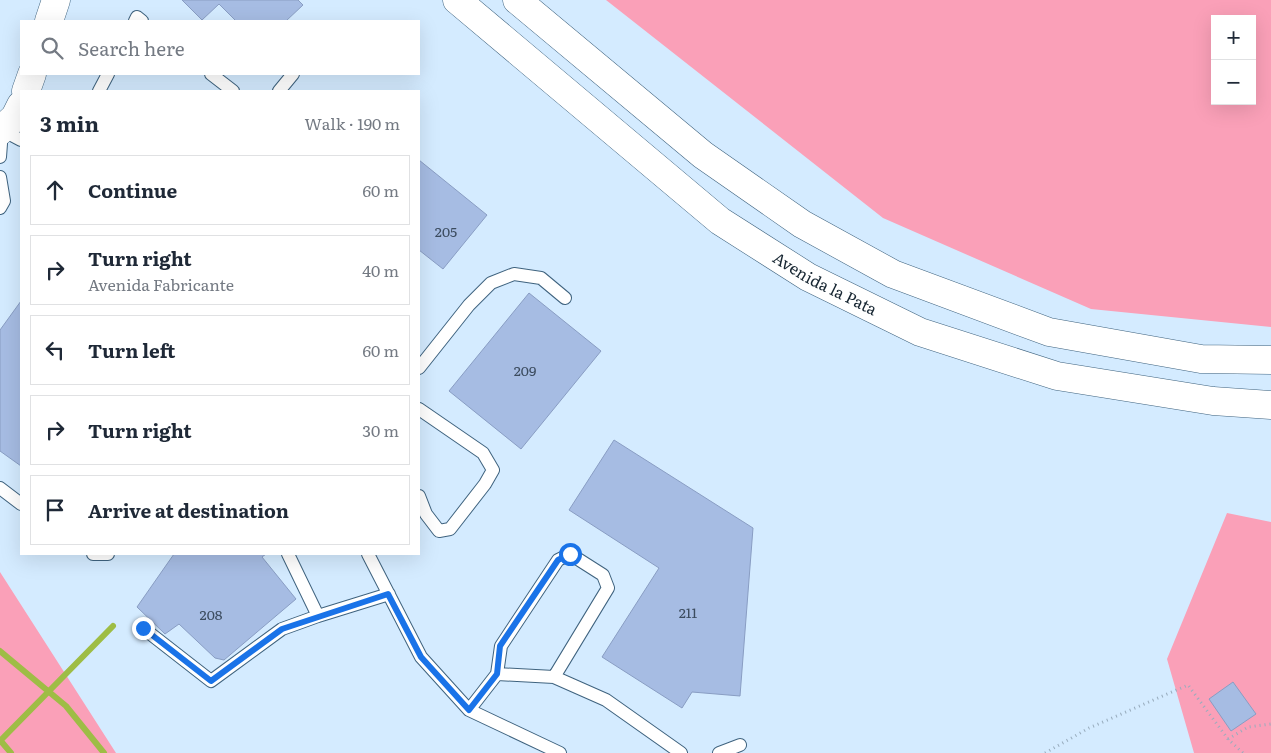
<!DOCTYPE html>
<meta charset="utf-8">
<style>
body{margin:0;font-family:Literata,serif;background:#f2f2f3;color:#1f2937}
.controls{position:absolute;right:15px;top:15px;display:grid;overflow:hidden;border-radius:0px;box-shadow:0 5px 20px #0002}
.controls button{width:45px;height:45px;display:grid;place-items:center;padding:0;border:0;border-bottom:1px solid #e0e1e3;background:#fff;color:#1f2937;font:25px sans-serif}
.stop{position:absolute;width:15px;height:15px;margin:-11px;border:4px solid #1a73e8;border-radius:50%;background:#fff}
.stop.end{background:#1a73e8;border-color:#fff;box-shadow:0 1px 5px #0008}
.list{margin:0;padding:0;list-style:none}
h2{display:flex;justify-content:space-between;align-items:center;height:65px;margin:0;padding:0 20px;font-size:21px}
h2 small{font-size:16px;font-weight:400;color:#747a83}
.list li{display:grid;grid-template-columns:32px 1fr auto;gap:15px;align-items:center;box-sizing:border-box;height:70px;margin:0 10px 10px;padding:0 10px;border:1px solid #e0e1e3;border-radius:0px}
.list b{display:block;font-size:19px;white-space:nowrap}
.list p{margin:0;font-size:16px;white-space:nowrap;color:#747a83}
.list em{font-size:16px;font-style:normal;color:#747a83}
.icon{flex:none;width:28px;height:28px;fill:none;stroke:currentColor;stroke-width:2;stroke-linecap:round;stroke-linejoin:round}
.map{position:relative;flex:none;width:1271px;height:753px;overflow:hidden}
.search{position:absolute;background:#fff;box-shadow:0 5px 20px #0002;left:20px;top:20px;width:400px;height:55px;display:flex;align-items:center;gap:12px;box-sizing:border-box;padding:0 18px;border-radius:0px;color:#747a83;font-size:19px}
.panel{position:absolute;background:#fff;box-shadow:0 5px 20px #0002;left:20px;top:90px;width:400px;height:465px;border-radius:0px}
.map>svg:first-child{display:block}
.green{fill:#faa0b8;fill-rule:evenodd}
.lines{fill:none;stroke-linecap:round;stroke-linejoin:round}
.stream{stroke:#9ebd45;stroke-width:6}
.building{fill:#a6bce3;stroke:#899dc3}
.lane-casing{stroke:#3f637f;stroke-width:14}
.secondary-casing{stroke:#3f637f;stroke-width:29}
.path{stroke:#98acbd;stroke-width:3;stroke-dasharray:1 4;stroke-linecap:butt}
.lane{stroke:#fff;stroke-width:12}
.secondary{stroke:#fff;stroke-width:28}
.route{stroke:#1a73e8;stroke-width:6}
.labels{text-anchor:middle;stroke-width:4;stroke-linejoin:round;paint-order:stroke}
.number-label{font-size:14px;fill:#3c4c5f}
.street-label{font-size:16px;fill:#182733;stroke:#fff}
</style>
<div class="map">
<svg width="1271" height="753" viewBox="0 0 1271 753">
<rect width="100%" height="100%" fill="#d4ebff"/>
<path class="green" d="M606 0H1271V327L1091 309 883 218ZM1215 19H1252V101H1215Z
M1227 513 1271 522V753H1194L1167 659Z
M0 572 116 753H0Z"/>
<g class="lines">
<path class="stream" d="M0 651 66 706 104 753
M0 740 11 753
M0 741 113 626"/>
</g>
<path class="building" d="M182 0H298L303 5 286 21H236L219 4 202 20Z
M419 160 487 215 443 269 419 250Z
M529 293 601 351 521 449 449 391Z
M21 301V466L0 451V330Z
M614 440 753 528 740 696 692 692 682 708 602 657 659 568 569 510Z
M174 554H266L262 557 296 599 224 660 215 658 179 624 165 634 137 607Z
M1233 682 1256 714 1231 731 1209 699Z"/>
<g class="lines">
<defs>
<path id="lane" d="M135 21 137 17 142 21
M211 74 233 91
M99 91 108 74
M279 91 293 74
M0 157 2 130 21 140
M0 177 4 201 0 208
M419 368 469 305 491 283 514 274 541 278 565 298
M419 409 483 453 493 470 485 484 450 529 439 531 426 514 419 496
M0 488 21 504
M93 554H108
M288 554 318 616 389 594
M368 554 421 657 469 710 560 753
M143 628 211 681 282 629 318 616
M497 674 554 677
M469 710 497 674 501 646 558 560 570 554 603 575 608 588 554 677 606 700 681 753
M719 753 740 745"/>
<g id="secondary">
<path id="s1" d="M457 0 720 221 808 277 920 332 1057 376 1213 401 1271 405"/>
<path d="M517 0 703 155 802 224 893 274 1049 332 1201 359 1271 360"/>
<path d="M49 21 56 0"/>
<path d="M26 91 32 74"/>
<path d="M0 131 15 117 21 105"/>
</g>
</defs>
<use href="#lane" class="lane-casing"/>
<use href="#secondary" class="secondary-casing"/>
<path class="path" d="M1228 739 1248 727 1271 724
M1045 753 1089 728 1188 685 1228 739 1243 753"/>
<use href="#lane" class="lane"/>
<use href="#secondary" class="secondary"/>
</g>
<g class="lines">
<path class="route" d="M143 628 211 681 282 629 388 594 421 657 469 710 497 674 500 646 558 560 570 554"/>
</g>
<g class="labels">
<g class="number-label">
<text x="446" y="237">205</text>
<text x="525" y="376">209</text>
<text x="688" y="618">211</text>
<text x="211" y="620">208</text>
</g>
<g class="street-label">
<text dy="6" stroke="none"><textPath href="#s1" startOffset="466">Avenida la Pata</textPath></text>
</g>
</g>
</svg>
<div class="controls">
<button>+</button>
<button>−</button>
</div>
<div class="stop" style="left:570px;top:554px"></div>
<div class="stop end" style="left:143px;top:628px"></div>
<div class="search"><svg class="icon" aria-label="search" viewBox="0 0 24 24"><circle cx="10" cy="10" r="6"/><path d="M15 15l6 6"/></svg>Search here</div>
<section class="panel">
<h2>3 min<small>Walk · 190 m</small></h2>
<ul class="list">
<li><svg class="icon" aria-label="ahead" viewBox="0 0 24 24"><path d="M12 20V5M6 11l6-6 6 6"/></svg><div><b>Continue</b></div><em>60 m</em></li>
<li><svg class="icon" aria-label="right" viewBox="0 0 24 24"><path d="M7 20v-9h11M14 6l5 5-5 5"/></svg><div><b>Turn right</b><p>Avenida Fabricante</p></div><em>40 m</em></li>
<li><svg class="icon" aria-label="left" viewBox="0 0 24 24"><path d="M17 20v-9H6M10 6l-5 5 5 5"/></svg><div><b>Turn left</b></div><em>60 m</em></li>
<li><svg class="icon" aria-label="right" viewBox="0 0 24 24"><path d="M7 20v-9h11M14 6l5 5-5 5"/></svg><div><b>Turn right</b></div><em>30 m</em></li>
<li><svg class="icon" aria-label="arrive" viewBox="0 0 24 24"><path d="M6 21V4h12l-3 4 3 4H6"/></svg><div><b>Arrive at destination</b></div></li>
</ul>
</section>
</div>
